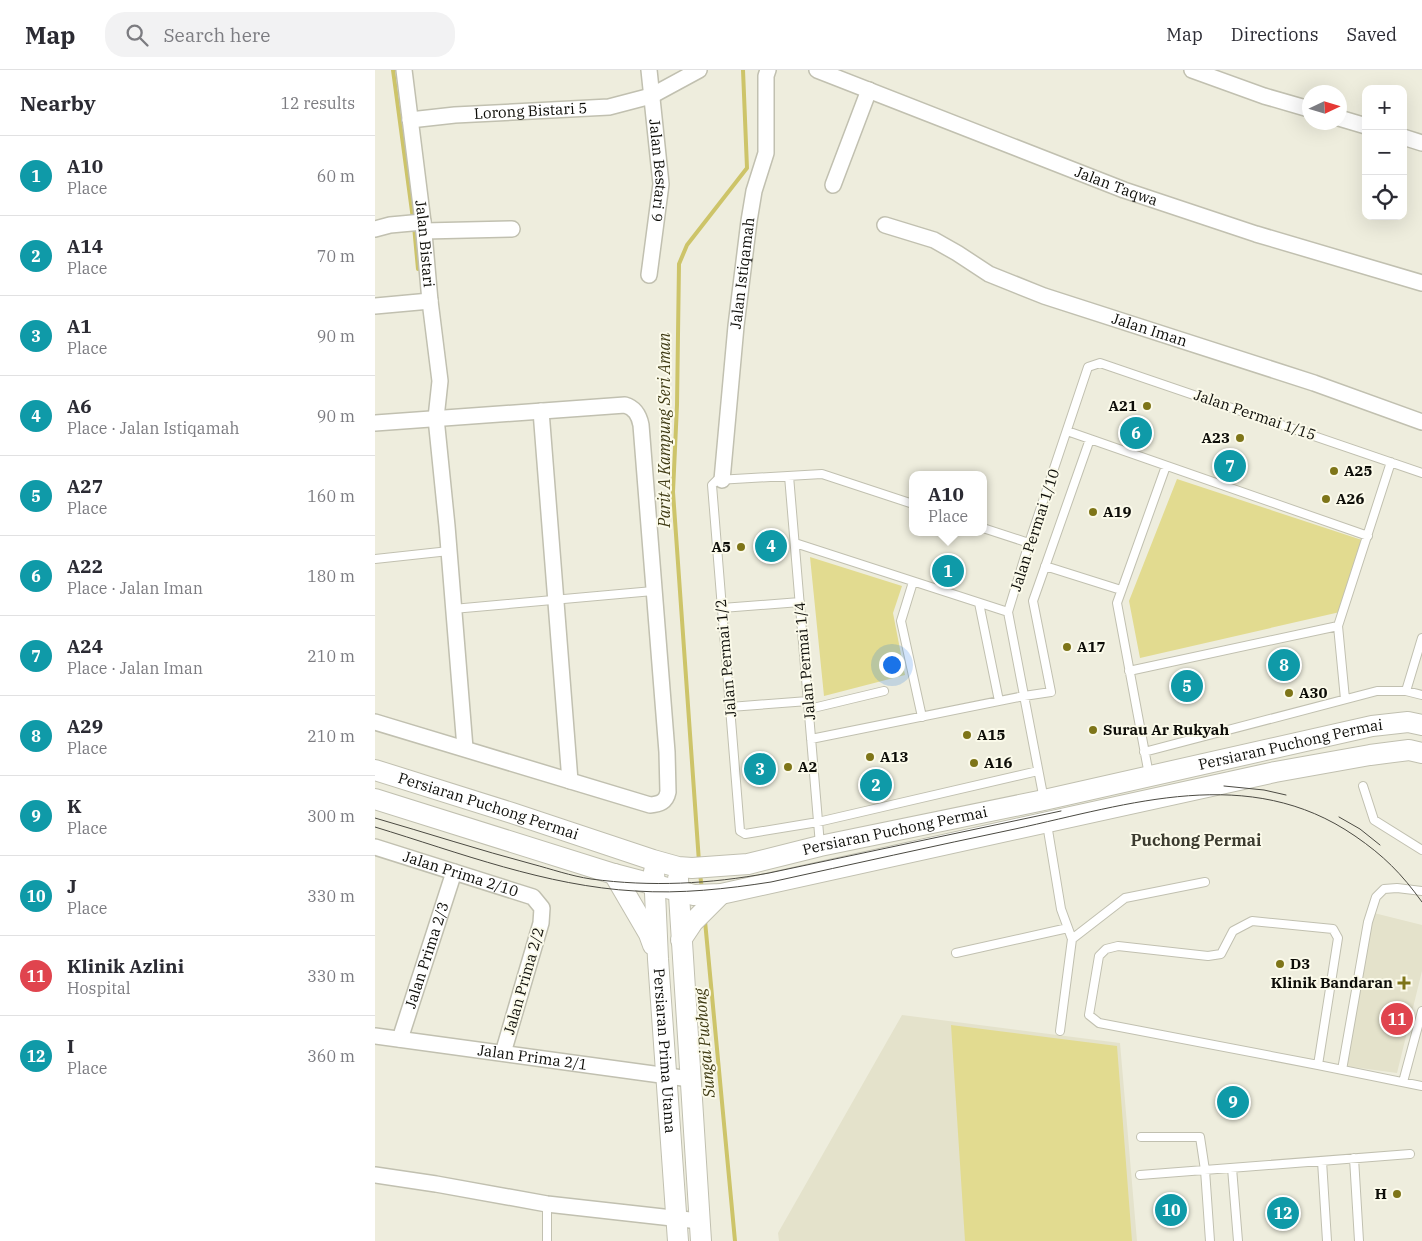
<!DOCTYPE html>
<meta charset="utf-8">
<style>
body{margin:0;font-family:"IBM Plex Serif",serif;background:#f2f2f3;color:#2b2b33}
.controls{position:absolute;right:15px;top:15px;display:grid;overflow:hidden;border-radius:10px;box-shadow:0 5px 20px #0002}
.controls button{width:45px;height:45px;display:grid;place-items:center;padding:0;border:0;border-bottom:1px solid #e1e1e2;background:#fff;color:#2b2b33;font:25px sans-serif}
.compass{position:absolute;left:927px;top:15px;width:45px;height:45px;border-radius:50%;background:#fff;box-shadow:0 5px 20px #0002;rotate:86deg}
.you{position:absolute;left:516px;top:594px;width:18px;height:18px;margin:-12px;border:4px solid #fff;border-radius:50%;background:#1a73e8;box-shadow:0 0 0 8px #1a73e833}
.badge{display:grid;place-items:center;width:32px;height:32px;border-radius:50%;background:#0b8043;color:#fff;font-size:16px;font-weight:700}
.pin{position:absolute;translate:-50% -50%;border:2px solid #fff;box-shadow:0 1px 5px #0006}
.popup{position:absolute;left:534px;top:401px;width:78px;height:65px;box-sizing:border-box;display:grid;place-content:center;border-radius:10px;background:#fff;filter:drop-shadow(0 1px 4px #0005);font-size:16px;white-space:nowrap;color:#7c7c81}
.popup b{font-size:19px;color:#2b2b33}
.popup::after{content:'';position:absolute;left:50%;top:100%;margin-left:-10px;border:10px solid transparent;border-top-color:#fff}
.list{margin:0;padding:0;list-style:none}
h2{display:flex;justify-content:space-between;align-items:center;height:65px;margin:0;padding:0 20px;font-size:21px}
h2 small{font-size:16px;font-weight:400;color:#7c7c81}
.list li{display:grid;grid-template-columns:32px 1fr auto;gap:15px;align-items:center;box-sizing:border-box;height:80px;padding:0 20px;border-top:1px solid #e1e1e2}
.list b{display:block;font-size:19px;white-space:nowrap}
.list p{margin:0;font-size:16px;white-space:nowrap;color:#7c7c81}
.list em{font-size:16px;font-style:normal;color:#7c7c81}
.icon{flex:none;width:28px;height:28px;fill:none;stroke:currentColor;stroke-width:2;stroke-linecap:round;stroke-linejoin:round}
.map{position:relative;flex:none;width:1047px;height:1171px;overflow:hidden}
header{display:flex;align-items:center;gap:30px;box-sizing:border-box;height:70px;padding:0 25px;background:#fff;border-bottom:1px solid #e1e1e2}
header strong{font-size:24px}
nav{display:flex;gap:28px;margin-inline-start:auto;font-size:18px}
.search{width:350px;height:45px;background:#f2f2f3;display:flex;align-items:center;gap:12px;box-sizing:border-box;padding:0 18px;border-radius:20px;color:#7c7c81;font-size:19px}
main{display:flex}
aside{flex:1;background:#fff}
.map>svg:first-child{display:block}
.built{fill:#e4e2cb}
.green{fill:#e2db90}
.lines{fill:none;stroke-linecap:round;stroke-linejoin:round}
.stream{stroke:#cdc469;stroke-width:4}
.lane-casing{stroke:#c1c0b0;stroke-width:10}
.street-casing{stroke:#c1c0b0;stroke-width:18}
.secondary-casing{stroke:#c1c0b0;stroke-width:22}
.lane{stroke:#fff;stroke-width:8}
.street{stroke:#fff;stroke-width:15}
.secondary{stroke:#fff;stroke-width:20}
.tram{stroke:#4b4a42;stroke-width:1}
.poi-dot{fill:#7e7518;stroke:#fbfaea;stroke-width:2}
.labels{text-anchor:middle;stroke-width:4;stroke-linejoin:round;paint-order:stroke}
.street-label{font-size:15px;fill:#0d0d08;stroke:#fbfaea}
.poi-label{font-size:15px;font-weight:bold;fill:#0d0d08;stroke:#fbfaea;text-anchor:start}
.water-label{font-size:16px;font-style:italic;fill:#3e3912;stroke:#fbfaea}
.neighbourhood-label{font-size:16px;font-weight:bold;fill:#3c3b2f;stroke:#fbfaea}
</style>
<header>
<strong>Map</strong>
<div class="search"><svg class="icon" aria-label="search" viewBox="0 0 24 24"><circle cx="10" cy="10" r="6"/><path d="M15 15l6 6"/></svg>Search here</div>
<nav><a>Map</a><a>Directions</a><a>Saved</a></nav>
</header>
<main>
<aside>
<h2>Nearby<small>12 results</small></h2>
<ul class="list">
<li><span class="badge" style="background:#0f9aa8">1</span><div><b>A10</b><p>Place</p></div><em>60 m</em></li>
<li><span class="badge" style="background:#0f9aa8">2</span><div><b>A14</b><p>Place</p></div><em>70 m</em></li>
<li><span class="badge" style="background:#0f9aa8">3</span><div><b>A1</b><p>Place</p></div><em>90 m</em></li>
<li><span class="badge" style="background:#0f9aa8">4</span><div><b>A6</b><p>Place · Jalan Istiqamah</p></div><em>90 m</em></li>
<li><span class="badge" style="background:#0f9aa8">5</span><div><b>A27</b><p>Place</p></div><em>160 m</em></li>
<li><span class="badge" style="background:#0f9aa8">6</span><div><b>A22</b><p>Place · Jalan Iman</p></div><em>180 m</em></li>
<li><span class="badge" style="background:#0f9aa8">7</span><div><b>A24</b><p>Place · Jalan Iman</p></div><em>210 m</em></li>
<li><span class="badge" style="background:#0f9aa8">8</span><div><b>A29</b><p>Place</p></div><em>210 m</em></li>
<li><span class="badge" style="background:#0f9aa8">9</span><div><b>K</b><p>Place</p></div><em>300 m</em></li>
<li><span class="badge" style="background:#0f9aa8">10</span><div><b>J</b><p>Place</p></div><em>330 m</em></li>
<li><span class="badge" style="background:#e0444e">11</span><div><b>Klinik Azlini</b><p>Hospital</p></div><em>330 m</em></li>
<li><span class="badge" style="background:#0f9aa8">12</span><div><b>I</b><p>Place</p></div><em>360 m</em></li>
</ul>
</aside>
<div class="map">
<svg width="1047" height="1171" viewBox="0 0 1047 1171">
<rect width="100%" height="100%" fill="#eeeddd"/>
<path class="built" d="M999 843 1047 855V901L1022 1003 970 996 995 854Z
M527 945 745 973 762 1171H404L403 1163Z"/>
<path class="green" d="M802 409 987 470 965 542 765 588 754 531Z
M435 487 527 516 518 543 530 605 449 626Z
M576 955 742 976 757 1171H590Z"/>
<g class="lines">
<path class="stream" d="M18 0 38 149
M39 156 43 199
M324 792 298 422 302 335 304 194 312 175 372 98 368 0
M325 804 327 819
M330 851 360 1171"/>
<defs>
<path id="lane" d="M692 361 993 466
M414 406 445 775
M538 434 447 404 342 410 337 415 365 761 370 764 443 752 663 701
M608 458 654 473
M420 473 633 542
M0 489 74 481
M670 496 746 520
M538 512 526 551 547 647
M604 533 624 631
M347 538 425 532
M78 539 278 521
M754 601 963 556
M1031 621 1047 568
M970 629 963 556 1016 392
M355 637 433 631
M434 639 509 621
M436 669 649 626 676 622 658 531 715 369
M769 682 1002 621H1031L1047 625
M774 705 742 533 791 396
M988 716 999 750 1047 780
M669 730 633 542 654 473 713 297 725 293 1047 403
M672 754 686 839 697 869 685 961
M877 851 958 859 963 868 943 995 724 953 714 945 724 886 731 879 743 876 833 886 846 884 858 861Z
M697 869 750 828 830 812
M581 883 693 858
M943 995 1047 1016
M967 1000 993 852 1001 827 1009 819 1022 818 1047 821
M1028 1012 1047 941
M766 1067H825L830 1100 835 1171
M979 1088 984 1171
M947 1091 952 1171
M857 1098 863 1171
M765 1105 1035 1084
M172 1171V1134"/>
<g id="street">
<path id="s1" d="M29 0 48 152 55 231 65 311 61 348 72 456 90 678"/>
<path id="s2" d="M274 0 286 114 274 205"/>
<path id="s3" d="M442 0 749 120 881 164 1047 213"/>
<path d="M817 0 889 26 934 39"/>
<path d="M964 48 991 56"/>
<path id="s4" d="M35 50 80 45 234 37 276 26 324 0"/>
<path d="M1028 67 1047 73"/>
<path d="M458 115 494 20"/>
<path id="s5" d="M510 155 559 170 582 183 614 204 669 226 939 313 1047 352"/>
<path d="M0 159 15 155 48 152"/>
<path d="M49 161 137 159"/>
<path d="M0 236 55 231"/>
<path d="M166 341 195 711"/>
<path d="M0 353 250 335C260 338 264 345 266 355L292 682 293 722C291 732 285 734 275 735L0 652"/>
<path id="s6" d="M347 410 361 256 374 151 379 121 391 83V6L393 0"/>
<path id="s7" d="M0 777 158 827 167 838 166 853 128 983"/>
<path id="s8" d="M0 966 315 1009"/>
<path id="s9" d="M25 969 79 802"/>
<path d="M0 1105 61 1114 172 1134 324 1151"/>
</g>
<g id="secondary">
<path id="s10" d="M0 700 137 743 278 790 303 797 317 798 373 794 445 776 669 730 997 656 1033 652 1047 655"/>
<path d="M0 729 239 804 311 823 319 825 346 824 900 702 995 685 1034 680 1047 683"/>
<path id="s11" d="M279 801 283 889 303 1171"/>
<path d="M239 804 274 864 278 875"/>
<path d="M303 809 326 1171"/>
<path d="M306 870 318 852 346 824"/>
</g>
</defs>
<use href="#lane" class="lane-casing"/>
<use href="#street" class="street-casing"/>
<use href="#secondary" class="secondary-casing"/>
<use href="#lane" class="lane"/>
<use href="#street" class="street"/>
<use href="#secondary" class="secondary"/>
<path class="tram" d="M849 716 889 720 911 725
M964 747 985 759 1005 775
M0 748C52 763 104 780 157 794 176 799 196 806 216 809 276 817 335 814 394 803L686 741
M0 757C85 783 171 816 260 821 306 824 351 819 396 812 478 794 559 776 640 759 755 734 874 693 980 766 1009 786 1026 803 1047 832"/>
</g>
<g class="poi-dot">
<circle cx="772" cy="336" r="5"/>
<circle cx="865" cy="368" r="5"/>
<circle cx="959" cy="401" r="5"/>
<circle cx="951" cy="429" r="5"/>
<circle cx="718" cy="442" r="5"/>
<circle cx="366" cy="477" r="5"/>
<circle cx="692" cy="577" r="5"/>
<circle cx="914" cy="623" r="5"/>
<circle cx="718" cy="660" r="5"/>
<circle cx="592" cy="665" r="5"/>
<circle cx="495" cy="687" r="5"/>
<circle cx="599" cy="693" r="5"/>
<circle cx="413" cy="697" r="5"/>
<circle cx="905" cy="894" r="5"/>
<path d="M1026.5 905.5h5v5h5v5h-5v5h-5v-5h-5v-5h5z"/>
<circle cx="1022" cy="1124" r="5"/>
</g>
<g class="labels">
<g class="street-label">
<text dy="5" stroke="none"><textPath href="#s4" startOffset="121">Lorong Bistari 5</textPath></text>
<text dy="5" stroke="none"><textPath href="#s2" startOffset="101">Jalan Bestari 9</textPath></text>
<text dy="5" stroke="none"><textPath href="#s3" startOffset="321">Jalan Taqwa</textPath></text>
<text dy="5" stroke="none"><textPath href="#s1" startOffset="175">Jalan Bistari</textPath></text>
<text dy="5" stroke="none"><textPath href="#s6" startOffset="208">Jalan Istiqamah</textPath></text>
<text dy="5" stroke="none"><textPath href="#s5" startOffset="286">Jalan Iman</textPath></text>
<text transform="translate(880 345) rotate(19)" y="5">Jalan Permai 1/15</text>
<text transform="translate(660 460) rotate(-72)" y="5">Jalan Permai 1/10</text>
<text transform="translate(351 588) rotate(-95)" y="5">Jalan Permai 1/2</text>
<text transform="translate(430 591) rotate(-95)" y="5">Jalan Permai 1/4</text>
<text dy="5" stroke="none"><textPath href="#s10" startOffset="944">Persiaran Puchong Permai</textPath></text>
<text dy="5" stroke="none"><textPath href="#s10" startOffset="119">Persiaran Puchong Permai</textPath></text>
<text dy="5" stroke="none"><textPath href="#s10" startOffset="539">Persiaran Puchong Permai</textPath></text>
<text dy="5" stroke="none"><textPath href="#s7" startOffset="90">Jalan Prima 2/10</textPath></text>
<text dy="5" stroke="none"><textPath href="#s9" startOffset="88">Jalan Prima 2/3</textPath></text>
<text transform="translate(149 911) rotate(-74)" y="5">Jalan Prima 2/2</text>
<text dy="5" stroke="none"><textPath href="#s11" startOffset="180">Persiaran Prima Utama</textPath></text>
<text dy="5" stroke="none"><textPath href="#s8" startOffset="159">Jalan Prima 2/1</textPath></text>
</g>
<g class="poi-label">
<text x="762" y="341" text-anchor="end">A21</text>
<text x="855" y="373" text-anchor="end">A23</text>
<text x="969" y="406">A25</text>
<text x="961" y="434">A26</text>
<text x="728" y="447">A19</text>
<text x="356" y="482" text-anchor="end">A5</text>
<text x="702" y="582">A17</text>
<text x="924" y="628">A30</text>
<text x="728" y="665">Surau Ar Rukyah</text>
<text x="602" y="670">A15</text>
<text x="505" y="692">A13</text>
<text x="609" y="698">A16</text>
<text x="423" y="702">A2</text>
<text x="915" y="899">D3</text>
<text x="1018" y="918" text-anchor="end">Klinik Bandaran</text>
<text x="1012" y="1129" text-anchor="end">H</text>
</g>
<g class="water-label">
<text transform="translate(289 360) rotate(-90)" y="6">Parit A Kampung Seri Aman</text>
<text transform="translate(329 973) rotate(-95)" y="6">Sungai Puchong</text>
</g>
<g class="neighbourhood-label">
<text x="821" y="776">Puchong Permai</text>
</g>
</g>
</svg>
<div class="controls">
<button>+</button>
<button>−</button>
<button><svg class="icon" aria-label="locate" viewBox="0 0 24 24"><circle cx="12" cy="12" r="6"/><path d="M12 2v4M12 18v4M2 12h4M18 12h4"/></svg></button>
</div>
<svg class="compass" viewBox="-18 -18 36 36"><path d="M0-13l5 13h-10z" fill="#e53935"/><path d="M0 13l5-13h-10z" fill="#7c7c81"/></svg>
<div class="you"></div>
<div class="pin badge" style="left:573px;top:501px;background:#0f9aa8">1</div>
<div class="popup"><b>A10</b>Place</div>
<div class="pin badge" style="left:501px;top:715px;background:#0f9aa8">2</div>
<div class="pin badge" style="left:385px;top:699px;background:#0f9aa8">3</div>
<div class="pin badge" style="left:396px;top:476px;background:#0f9aa8">4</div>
<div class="pin badge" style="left:812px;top:616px;background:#0f9aa8">5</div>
<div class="pin badge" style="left:761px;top:363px;background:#0f9aa8">6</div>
<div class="pin badge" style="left:855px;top:396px;background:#0f9aa8">7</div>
<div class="pin badge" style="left:909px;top:595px;background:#0f9aa8">8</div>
<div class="pin badge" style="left:858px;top:1032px;background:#0f9aa8">9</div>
<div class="pin badge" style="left:796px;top:1140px;background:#0f9aa8">10</div>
<div class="pin badge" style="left:1022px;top:949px;background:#e0444e">11</div>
<div class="pin badge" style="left:908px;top:1143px;background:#0f9aa8">12</div>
</div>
</main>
